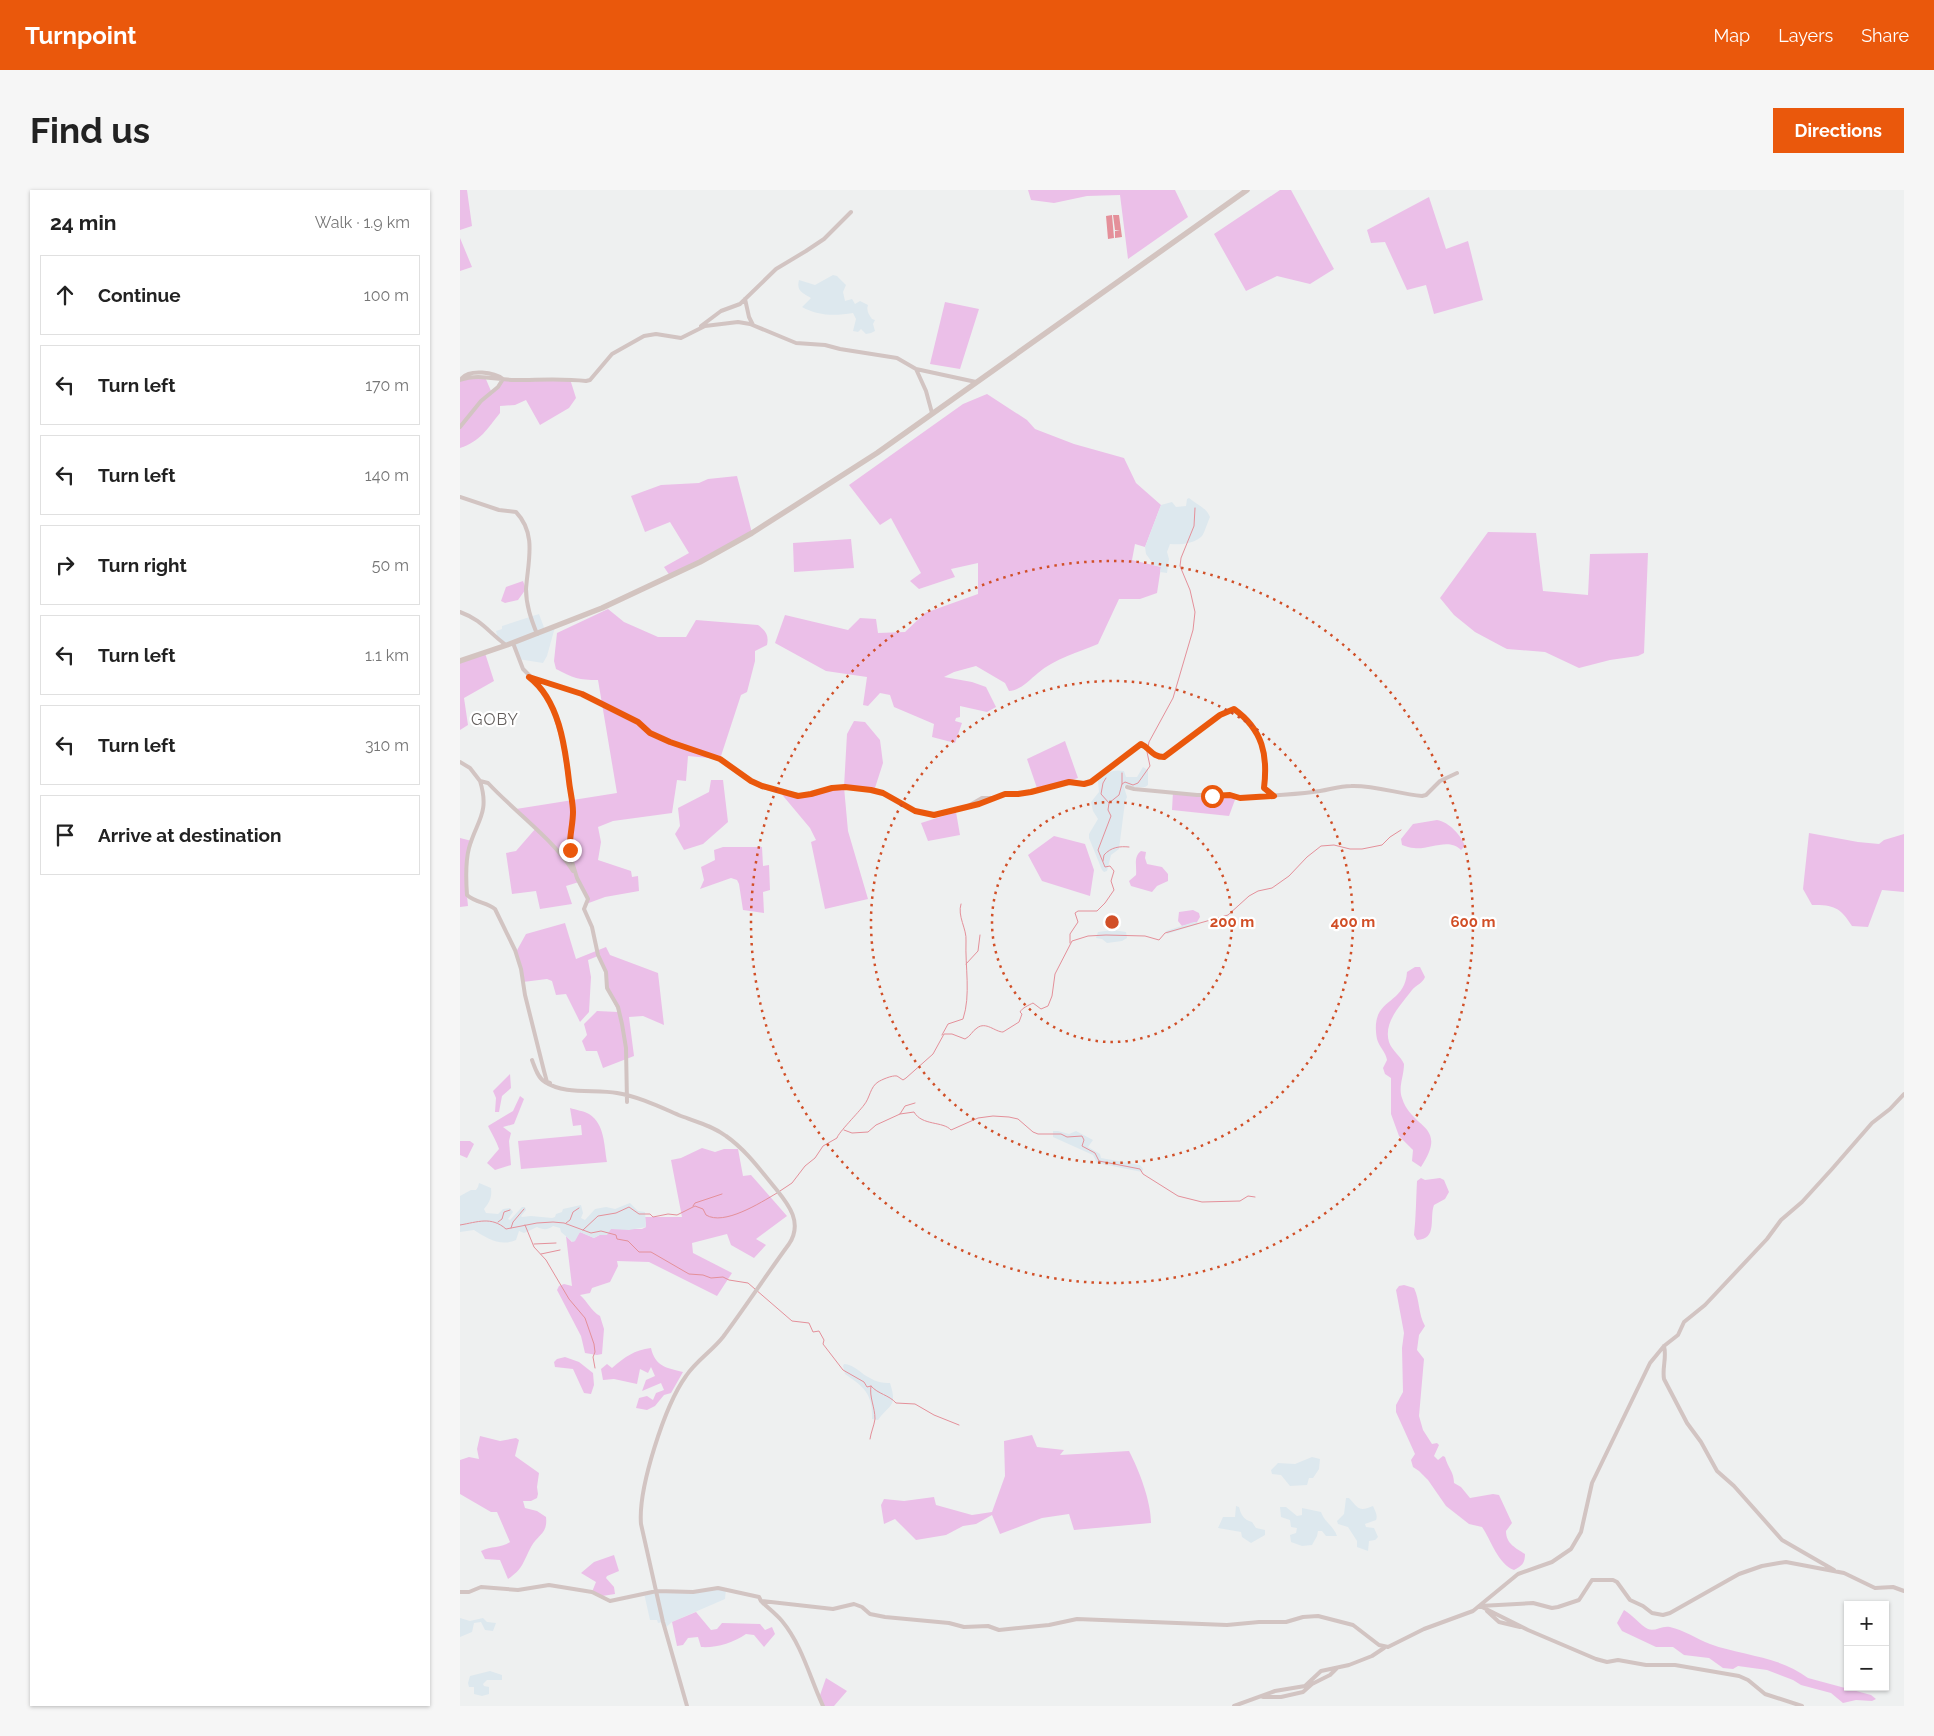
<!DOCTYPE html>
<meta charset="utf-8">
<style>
body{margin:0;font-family:Raleway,sans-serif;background:#f6f6f6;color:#222}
.controls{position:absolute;right:15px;bottom:15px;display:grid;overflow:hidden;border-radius:0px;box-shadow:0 1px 4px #0004}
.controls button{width:45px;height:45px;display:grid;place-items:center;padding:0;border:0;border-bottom:1px solid #e0e0e0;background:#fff;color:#222;font:25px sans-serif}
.stop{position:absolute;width:15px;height:15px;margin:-11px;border:4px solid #ea580c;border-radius:50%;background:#fff}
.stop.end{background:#ea580c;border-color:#fff;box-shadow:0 1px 5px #0008}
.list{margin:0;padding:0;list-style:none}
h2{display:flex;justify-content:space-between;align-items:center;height:65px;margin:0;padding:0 20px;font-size:21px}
h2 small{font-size:16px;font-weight:400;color:#767676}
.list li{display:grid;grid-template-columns:32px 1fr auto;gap:15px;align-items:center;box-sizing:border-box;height:80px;margin:0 10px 10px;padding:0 10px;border:1px solid #e0e0e0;border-radius:0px}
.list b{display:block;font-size:19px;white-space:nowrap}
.list em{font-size:16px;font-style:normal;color:#767676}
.icon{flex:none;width:28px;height:28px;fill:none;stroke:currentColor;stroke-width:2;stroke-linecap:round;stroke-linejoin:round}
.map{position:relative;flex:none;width:1444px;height:1516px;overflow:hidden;border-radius:0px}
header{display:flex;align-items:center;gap:30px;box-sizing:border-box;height:70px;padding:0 25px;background:#ea580c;color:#fff}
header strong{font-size:24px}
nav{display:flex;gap:28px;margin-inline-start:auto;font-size:18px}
.intro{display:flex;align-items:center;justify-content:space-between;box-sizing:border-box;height:120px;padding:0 30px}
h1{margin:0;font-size:35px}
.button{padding:12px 22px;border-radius:0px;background:#ea580c;color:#fff;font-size:18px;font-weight:700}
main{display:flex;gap:30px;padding:0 30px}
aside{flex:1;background:#fff;border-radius:0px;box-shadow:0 1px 4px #0004}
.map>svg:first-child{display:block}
.commercial{fill:#dfe9ef}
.green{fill:#ebbfe8}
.sand{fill:#dde8ee}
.water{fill:#e4909a}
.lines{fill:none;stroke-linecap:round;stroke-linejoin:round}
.stream{stroke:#e4909a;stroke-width:1}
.minor{stroke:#d2c4c2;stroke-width:4}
.secondary{stroke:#d3c4c0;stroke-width:5.5}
.route{stroke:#ea580c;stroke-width:6}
.ring{fill:none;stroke:#d14f27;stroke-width:2.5;stroke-dasharray:2.5 5}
.labels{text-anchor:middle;stroke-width:4.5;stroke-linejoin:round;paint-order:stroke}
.quarter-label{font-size:16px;letter-spacing:1px;fill:#625d5b;stroke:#fff}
.centre{fill:#d14f27;stroke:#fff;stroke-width:2.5}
.ring-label{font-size:15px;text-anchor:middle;font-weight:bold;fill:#d14f27;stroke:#fff;stroke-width:4.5;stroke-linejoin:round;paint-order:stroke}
</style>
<header>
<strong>Turnpoint</strong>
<nav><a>Map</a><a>Layers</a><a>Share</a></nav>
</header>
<div class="intro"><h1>Find us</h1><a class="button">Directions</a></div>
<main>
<aside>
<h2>24 min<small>Walk · 1.9 km</small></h2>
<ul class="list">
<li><svg class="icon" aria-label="ahead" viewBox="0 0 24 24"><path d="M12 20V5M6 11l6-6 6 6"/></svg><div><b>Continue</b></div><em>100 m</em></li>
<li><svg class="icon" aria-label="left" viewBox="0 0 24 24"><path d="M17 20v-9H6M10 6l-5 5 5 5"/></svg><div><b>Turn left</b></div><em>170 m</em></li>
<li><svg class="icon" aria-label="left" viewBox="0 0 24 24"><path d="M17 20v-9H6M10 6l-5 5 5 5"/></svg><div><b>Turn left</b></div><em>140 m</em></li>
<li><svg class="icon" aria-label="right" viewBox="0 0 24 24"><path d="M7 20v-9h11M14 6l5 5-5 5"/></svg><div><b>Turn right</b></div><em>50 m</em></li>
<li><svg class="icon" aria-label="left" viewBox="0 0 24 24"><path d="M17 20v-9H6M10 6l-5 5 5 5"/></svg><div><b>Turn left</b></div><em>1.1 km</em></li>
<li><svg class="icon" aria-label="left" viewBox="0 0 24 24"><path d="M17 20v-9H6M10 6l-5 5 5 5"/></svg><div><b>Turn left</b></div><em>310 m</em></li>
<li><svg class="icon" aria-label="arrive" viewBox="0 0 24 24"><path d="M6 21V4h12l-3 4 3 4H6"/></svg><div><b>Arrive at destination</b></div></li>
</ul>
</aside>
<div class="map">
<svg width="1444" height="1516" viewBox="0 0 1444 1516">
<rect width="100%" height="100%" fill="#eef0f0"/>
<path class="commercial" d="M79 424 85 440 95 437 87 466 83 473 58 469 53 453 47 455 38 449 36 441 42 439V436Z
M266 1399 265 1409 212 1432 205 1438 203 1432 198 1433 197 1430H190L184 1403 203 1401 233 1402Z"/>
<path class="green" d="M0 0H7L12 36 0 40Z
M568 0H715L728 27 668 69 660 5 627 6 594 13 571 10Z
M820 0H831L874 79 850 94 817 86 786 101 754 44Z
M969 7 986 59 1008 51 1023 110 974 124 966 95 947 100 925 52 911 53 907 40Z
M0 48 12 77 0 81Z
M485 112 519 119 500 179 470 174Z
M25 187 31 201 38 197 43 189H110L116 208 109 218 80 235 66 210 55 215 40 216V223C27 239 21 251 0 258V190Z
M527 204 567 230 575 239 614 254 664 268 676 293 701 315 685 357 675 354 672 370 701 377 697 403 680 409H659L638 454C619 462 594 469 578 483 568 491 561 500 549 501L545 493 516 476 494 482 484 487 512 492 526 497 536 517 527 522 500 516V527L496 528 495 531 502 533 495 553 472 547 474 534 434 517 430 505 420 503 408 516 403 515 407 487 366 481 315 453 325 425 388 440 400 428 416 429 418 443 445 442 465 423 518 404V373L491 379 495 387 459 399 450 391 461 383 431 328 420 335 389 295 503 214Z
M277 286 292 343 210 386 204 377 229 363 210 332 185 342 171 306 201 295 239 293 248 289Z
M1028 342 1076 343 1083 401 1128 405 1130 364 1188 363 1184 463 1178 466 1150 470 1119 478 1085 462 1047 459 1043 457 1015 442 994 425 980 408Z
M391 349 394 378 334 382 333 353Z
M63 391 66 399 58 410 45 413 41 411 46 397Z
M148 419 164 432 198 447H226L236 430 298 435C306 441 309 445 307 455L295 461V471L287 502 281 505 260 569 228 566 226 591 217 590 212 623 153 631 138 637 141 652 138 670 171 681 172 687 178 686 179 701 145 707 126 714 128 709 119 692 106 696 112 714 80 719 76 701 52 704 46 663 56 661 76 638 56 619 157 603 138 490C119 490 113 488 96 479L94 471 97 443Z
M25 463 34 491 4 508 8 535 0 540V471Z
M394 531 405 532 420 550 423 573 414 601 384 597 388 641 408 709 365 719 351 652 356 650 350 638 319 601 344 606 384 597 387 544Z
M605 551 618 588 578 601 567 569Z
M251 590H263L268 632 243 654 224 660 215 644 220 636 218 618 249 602Z
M713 602 776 607 769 626 712 620Z
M496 622 500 645 468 651 461 633Z
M977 630C989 632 1001 645 1005 656L1001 660C989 647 969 660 954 658 950 658 946 656 942 655L941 649 953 634Z
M1349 643 1398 652 1419 654 1424 650 1444 644V702L1422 700 1408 737 1392 736C1380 717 1374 715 1352 715L1343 699Z
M594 646 625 654 634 680 630 706 582 691 568 665Z
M0 648 12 651C4 670 6 695 8 716L0 717Z
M263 657H302L303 676 309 675 310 700 303 702 304 723 283 720 279 694 277 690 271 688 240 699 244 690 241 677 255 670 254 660Z
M681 661 686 662 685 668 687 674 702 677 708 684V691L697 696 692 702 671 696 669 691 676 685C677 676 673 667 681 661Z
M733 720 739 723 740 727 737 732 722 736 718 731 719 722Z
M105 733 116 769 146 757 150 765 198 783 204 835 183 826 169 827 174 866 143 878 137 861H126L122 851 127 845 124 834 137 821 158 822 147 798V788L138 766 128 770 131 787 129 822 120 832 106 804 96 805 92 791 87 789 63 792 56 762 66 744Z
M955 777H960L965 787C963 793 956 795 952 800 941 815 923 832 929 852 932 861 941 866 944 874 944 886 938 897 942 908 952 940 989 934 961 977L952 971 953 960 939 946 931 924V888L925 884 923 878 927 870C926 862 919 857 917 849 909 806 945 817 947 782Z
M50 884 51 898 42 906 39 922H35L36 908 33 901Z
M60 906 64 909 54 934 43 937 51 943 49 951 51 975 35 980 27 973 39 959C36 950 32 944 28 936L53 921Z
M110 918C116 920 124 921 129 924 145 934 144 956 147 972L61 979 58 951 122 945 121 935 113 936Z
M0 951H10L14 954 7 968 0 965Z
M242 958 255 962 264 959H278L283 986 291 985 327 1026 296 1049 306 1055 294 1068 271 1055 267 1044 232 1053 233 1063 272 1083 257 1106 189 1072 157 1071 158 1076 150 1092 132 1098 130 1103 120 1105C128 1112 131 1121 140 1126L144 1139 142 1164 137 1165 125 1163 121 1146 97 1100 99 1096 104 1094 112 1096 106 1046 112 1052 120 1042 134 1048 151 1039H182L186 1037 185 1027H222L211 970 221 968Z
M961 988 965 990 980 988 984 990 989 1002 985 1009 974 1015C969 1028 978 1049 957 1050L954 1045C956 1027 956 1009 957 991Z
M944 1095 954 1098C960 1111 958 1123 965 1136L959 1145 957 1160 964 1169 959 1226 963 1240 972 1254 977 1253 979 1255 974 1266 978 1270 983 1266 985 1267C988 1278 994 1282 994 1293L1001 1297 1010 1308 1033 1304 1039 1305 1052 1333 1046 1341C1046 1354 1056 1358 1065 1364 1065 1373 1062 1376 1054 1380 1038 1374 1031 1350 1022 1337L1009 1334 986 1316 968 1290 959 1281 953 1277 951 1270 955 1264 936 1222V1215L943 1202 942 1158 944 1143 936 1100 939 1096Z
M191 1158C195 1176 206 1178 223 1182L211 1203 204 1205 195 1216 187 1220 176 1218 179 1208 187 1206 193 1210 196 1203 204 1200 201 1193 182 1201 186 1190 195 1186 191 1177 188 1183 180 1179 177 1194 154 1189 143 1190 141 1179 147 1174 152 1178C165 1167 174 1160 191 1158Z
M105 1167 119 1172 133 1183 134 1195 131 1204 124 1203 113 1179 95 1177 94 1172 97 1169Z
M572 1245 577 1257 604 1260 600 1265 669 1261C679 1280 691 1311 691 1333L614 1340 609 1324 582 1328 540 1344 532 1325 516 1334 503 1336 486 1345 456 1350 435 1329 424 1334 421 1315 424 1309 444 1311 474 1307 476 1315 512 1325 532 1322 545 1286 544 1251Z
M20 1246 40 1251 56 1248 59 1250 55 1266 79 1283 77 1297 78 1304 77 1308 71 1311H63L65 1318 77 1321 86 1327C88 1344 78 1344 71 1357 63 1372 63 1379 48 1389L40 1370 25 1369 21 1361C31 1356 41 1358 50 1352L37 1322H31L0 1304V1270L9 1267 19 1269 17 1259Z
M154 1365 159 1381 147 1386 146 1388 154 1397 155 1404 142 1406 132 1402 136 1392 121 1383 134 1372Z
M1164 1420C1173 1425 1181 1436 1188 1439 1195 1442 1202 1435 1210 1437 1224 1440 1237 1449 1250 1454 1283 1466 1319 1466 1348 1488L1411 1505 1416 1509 1412 1511 1396 1510 1383 1513 1371 1503 1341 1495 1333 1490 1307 1480 1278 1476 1273 1479 1263 1478 1249 1468 1224 1465 1213 1457H1196L1162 1441 1157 1433Z
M236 1422 251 1440 257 1439 262 1433 300 1434 305 1440 312 1437 315 1444 304 1457 294 1445 286 1444C273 1453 256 1458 241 1457L238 1447 228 1448 223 1455 217 1456 212 1432Z
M366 1488 387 1501 374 1516H363L359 1508Z"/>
<path class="sand" d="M373 85 377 86 386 95 383 102 385 111 392 109 395 114 400 111 408 115C406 121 409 124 412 129L415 130 413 134 415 141 411 143 406 144 401 139 398 142 393 141 396 129 393 123C375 126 358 126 342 117L351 108C343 103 336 101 339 90L355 95Z
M729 308C737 315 746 317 750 327 748 331 744 344 742 346 734 354 720 355 710 354L707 362 709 369 707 383 700 382 701 377 694 375 686 364 685 357 701 315 712 312 716 317 726 316 727 309Z
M683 577 688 580V595L685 597H674L665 595 664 597 667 607 665 612 659 659 651 665 647 681 644 682 642 680 629 648V644L638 629 633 621 631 612 639 602 638 591C646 583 652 579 664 581L666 587H677Z
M734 732H737L738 734 707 744 706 741Z
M653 740 666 742 667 748 662 751 647 753 642 749 636 748 638 742Z
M593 941H598L609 944 616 941 633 950 628 957 640 964 641 968 680 975 683 979 682 982 637 973 633 965 593 947Z
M19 993 31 998C32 1007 30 1012 24 1019L26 1023 38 1024 43 1019 50 1018 53 1022 48 1029 50 1030 62 1017H65L66 1020 61 1026 62 1027 71 1026 92 1028 95 1027 96 1024 102 1022 103 1019 121 1015 123 1023 121 1028 125 1030 135 1019 146 1017 155 1019 170 1013 178 1021 185 1022 186 1037 169 1040 151 1039 147 1045H139L134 1048 120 1042 115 1051 113 1052 101 1042 100 1038 93 1036C88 1040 83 1040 77 1037L64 1043 59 1041 56 1050C41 1057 26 1048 14 1040L0 1042V1006L11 1000H16L18 997Z
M384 1174C394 1174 401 1184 410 1188 416 1192 422 1193 430 1193 438 1218 429 1214 418 1230L412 1229C413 1204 404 1197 385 1184L383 1176Z
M852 1267 860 1269 859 1279 853 1288H849L847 1295 830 1296 821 1285 812 1284 811 1280 818 1273 835 1274Z
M886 1308H889C899 1319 899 1322 913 1316 915 1321 918 1325 916 1330L905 1334 906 1337 914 1338 918 1347 915 1350 909 1351 908 1361 897 1357V1351L888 1337 878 1334 877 1331 884 1324Z
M776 1316 779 1317C781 1325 784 1330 792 1332L796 1338 805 1340V1345L791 1353 782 1347 781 1342 758 1338 763 1327H775Z
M820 1317H826L837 1326 842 1325V1318L861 1322C865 1333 873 1335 877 1346H866L862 1341H858L857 1346 852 1355 842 1356 831 1352 830 1345 836 1343 837 1338 831 1337 830 1330 821 1327Z
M0 1428 10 1431 23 1428 27 1432 36 1433 33 1441 25 1440 21 1432 14 1433 12 1442 0 1447Z
M30 1481 42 1485V1490H27L23 1494 24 1496 29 1497V1504L22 1506 14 1504V1497H9L8 1493 10 1486Z"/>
<path class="water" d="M652 25 654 48 648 49 646 26Z
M653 25H659L662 47 655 48V41L660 40H655Z"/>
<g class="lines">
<path class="stream" d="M662 583V594
M646 588 643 593 641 604 649 613
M643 671 644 665C651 657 660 656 669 657
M610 753V744L618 732 615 723 618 721H637L645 713 654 700 651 691 654 681 650 676 645 677 638 660 651 626 648 620 649 613 659 605 662 594 665 592 673 595 678 593 690 576 687 562 689 552 713 508 733 440 735 422 730 400 720 376 721 368 734 336 735 318
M506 774 518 761 520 745
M482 845 488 834 503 829C511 805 505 777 506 751 507 739 497 726 501 714
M440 924 454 922C462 936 483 931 491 940L518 928 533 926 549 927 558 929 573 942 578 944H601L607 947 622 946 624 950 622 956 635 963 639 971 680 979 683 984 718 1006 742 1012 780 1011 788 1006 795 1007
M384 940 392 943 408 942 416 935 440 924 445 916 455 913
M320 1001 332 993 345 976 355 968 363 956 377 948C378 943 399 922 404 915 410 908 410 897 418 892 421 890 432 885 437 886 439 887 441 889 443 890L446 888 473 864 484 844H492L505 849C511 846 512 841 517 838 526 831 535 842 543 842L559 832 562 824 560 822C562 818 569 815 573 813L581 819 588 816 592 806 595 784 612 751 628 746 646 745 685 746 699 750 705 743 768 725 789 706 798 701 812 698 829 686 847 667 861 656 874 655 890 659H902L922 655 930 647 941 640
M233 1016 235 1013 262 1004
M38 1032 42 1029 44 1022 50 1020
M106 1033 110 1030 113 1022 119 1018
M0 1035C18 1032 31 1026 46 1039L77 1033 93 1032 104 1033 131 1043 141 1041 156 1045 157 1049 168 1051 179 1062H191L229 1084 243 1085 251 1088 263 1087 269 1090 288 1093 332 1131 349 1133 353 1142 359 1141 364 1150 363 1154 383 1180 404 1192 407 1197 411 1196C418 1204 429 1205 436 1213L455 1214 474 1225 499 1235
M65 1035 74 1057 86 1070 109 1109 125 1128 134 1154 135 1162 133 1167 135 1178
M51 1038 53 1032 64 1019
M123 1040 138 1026 156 1023 169 1017 179 1024H190L193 1027 208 1024 217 1025 235 1016 243 1019 246 1025C264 1036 300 1013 317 1003
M74 1054 96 1053
M81 1064 100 1060
M410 1249C411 1242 414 1236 415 1229 415 1217 409 1207 411 1196"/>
<path class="minor" d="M285 109 289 127 293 135
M241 136 261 121 280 114 316 79 346 61 364 49 391 22
M456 179 466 201 472 223
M0 190C18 183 37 190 55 190 79 190 102 188 126 191L130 190 152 164 184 146 196 144 221 148 245 136 278 132 290 134 336 153 365 155 380 159 437 168 456 179 516 192
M0 237 21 211 38 197 43 189C34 182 10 179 2 188
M0 307 39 320 56 322C77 344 68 371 66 399 66 415 71 429 77 444
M0 422C22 430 28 442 46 455
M53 453 63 479 76 492 87 508 93 519 103 552 113 621 109 651 110 665 117 688 128 709 124 719 132 737 138 765 146 782 147 798 158 817 162 834 166 858 167 912
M69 487 122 504 178 532 190 543 210 552 260 569 291 591 302 597 338 605H351L372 598 385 597 411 600 423 603 455 621 474 625 519 614 545 604H558L571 602 609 592 624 594 631 592 681 554C690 558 692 567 704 567L760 525 774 519C803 540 808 565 804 599L814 606
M0 572 10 578 20 591 28 593C56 623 91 647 113 681
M20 591C30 623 17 630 9 658 5 673 6 691 7 705 16 713 26 712 35 719L55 760 61 779 65 805 84 881 87 892 90 893
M667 597 674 599 737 605H770L780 608C805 606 829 605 853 602 866 601 878 596 891 596 915 595 938 604 962 606L966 605 980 591 997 583
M510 615 522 608H533
M72 870C75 878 78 888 85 892 105 905 135 899 157 903 180 907 200 917 221 926 237 932 253 936 266 946 286 960 301 981 316 999 329 1015 343 1033 329 1054 307 1084 286 1116 263 1147 252 1161 236 1171 226 1186 205 1215 178 1298 181 1334L203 1432 227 1516
M1204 1156C1207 1168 1202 1177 1204 1189L1227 1233 1241 1252 1257 1281 1274 1296 1322 1350 1374 1380
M0 1402H9L21 1397 58 1400 89 1395 132 1402 150 1411 197 1401 233 1402 258 1398 299 1407 301 1411 373 1419 394 1414 402 1417 410 1424 425 1427 489 1433 504 1437 528 1436 539 1440 589 1435 617 1429 767 1435 799 1432H826L843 1427 858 1426 893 1435 919 1455 928 1457 964 1439 1013 1421 1058 1384 1092 1372 1111 1359 1121 1342 1132 1293 1190 1173 1204 1156 1218 1145 1224 1132 1245 1115 1307 1049 1321 1030 1342 1012 1372 979 1412 933 1430 919 1444 904
M302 1412C308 1418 316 1424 322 1431 342 1455 350 1488 363 1516
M1020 1416 1073 1413 1092 1418 1098 1417 1119 1410 1132 1390H1153L1157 1392 1170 1410 1183 1416 1192 1423 1203 1425 1210 1423 1279 1384 1302 1376 1319 1373 1326 1372 1384 1383 1415 1398 1433 1397 1444 1401
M1020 1416 1068 1440 1136 1469 1147 1472 1158 1470 1186 1475H1215L1279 1486 1288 1490 1305 1504 1342 1516
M1027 1421 1039 1432 1060 1437
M803 1507H821L843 1502 852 1494 870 1485 877 1478
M774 1516 815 1501 845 1496 861 1481 889 1475 912 1466 924 1458"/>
<path class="secondary" d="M0 471 47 455 142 418 240 372 292 343 417 263 787 0"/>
</g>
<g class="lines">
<path class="route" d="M110 660C109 647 113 635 113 622 113 612 110 601 109 591 105 556 99 510 69 487L122 504 178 532 190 543 210 552 260 569 291 591 302 596 338 606 351 604 372 598 385 597 411 600 423 603 455 621 474 625 519 614 545 604H558L571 602 609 592 624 594 631 592 681 554C690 558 692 567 704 567L760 525 774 519C803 540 808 565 804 598L814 606 780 608 770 605 752 606"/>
</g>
<g class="ring">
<circle cx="652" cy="732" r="120"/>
<circle cx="652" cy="732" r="241"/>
<circle cx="652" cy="732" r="361"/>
</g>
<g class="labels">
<g class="quarter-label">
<text x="35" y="535">GOBY</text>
</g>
</g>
<circle cx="652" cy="732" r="8" class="centre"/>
<g class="ring-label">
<text x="772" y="737">200 m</text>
<text x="893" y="737">400 m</text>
<text x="1013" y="737">600 m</text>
</g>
</svg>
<div class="controls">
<button>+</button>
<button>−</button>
</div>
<div class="stop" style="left:752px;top:606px"></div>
<div class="stop end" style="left:110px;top:660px"></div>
</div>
</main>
